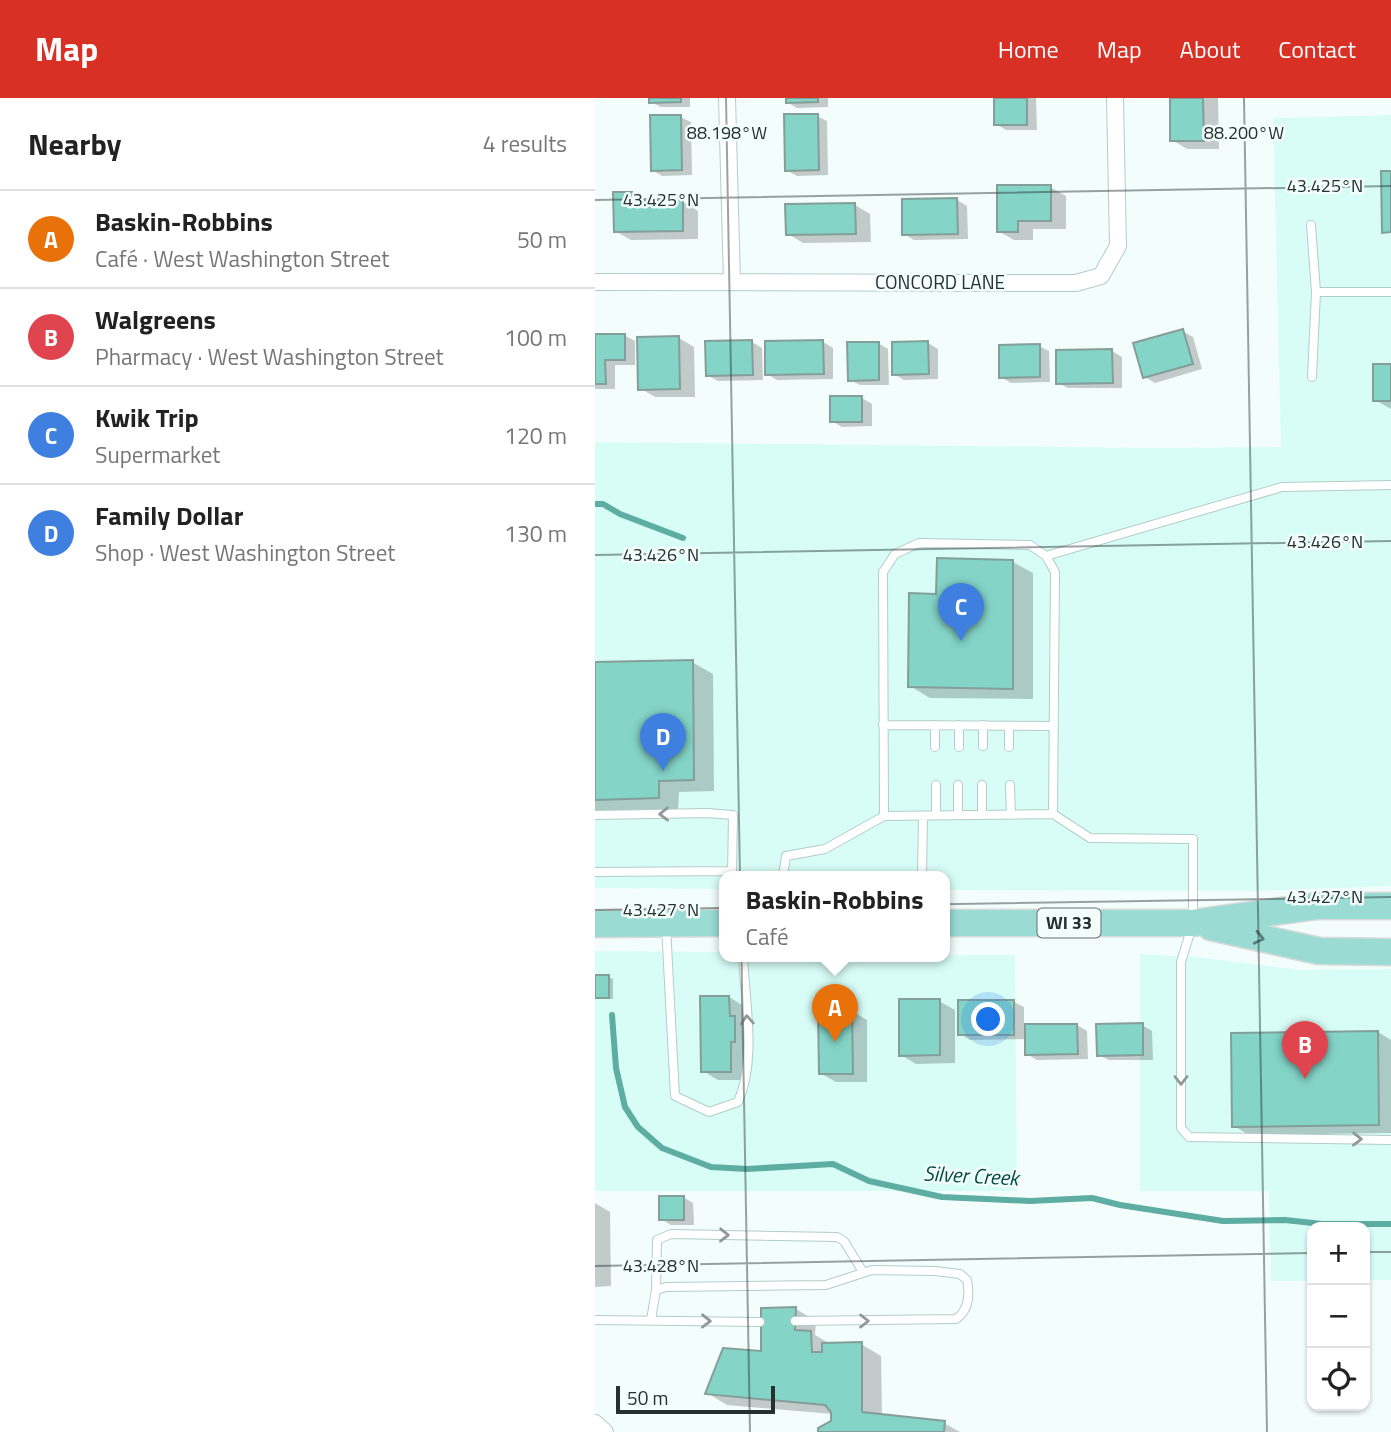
<!DOCTYPE html>
<meta charset="utf-8">
<style>
body{margin:0;font-family:"Titillium Web",sans-serif;background:#f6f6f6;color:#222}
.controls{position:absolute;right:21px;bottom:21px;display:grid;overflow:hidden;border-radius:14px;box-shadow:0 2px 5px #0004}
.controls button{width:63px;height:63px;display:grid;place-items:center;padding:0;border:0;border-bottom:2px solid #e0e0e0;background:#fff;color:#222;font:35px sans-serif}
.scale{position:absolute;left:21px;bottom:18px;width:159px;box-sizing:border-box;padding-left:7px;border:4px solid #26312f;border-top:0;font-size:19px;line-height:24px;white-space:nowrap;color:#26312f;-webkit-text-stroke:5px #f3fefc;paint-order:stroke}
.you{position:absolute;left:394px;top:922px;width:24px;height:24px;margin:-18px;border:5px solid #fff;border-radius:50%;background:#1a73e8;box-shadow:0 0 0 10px #1a73e833}
.badge{display:grid;place-items:center;width:46px;height:46px;border-radius:50%;background:#d93025;color:#fff;font-size:23px;font-weight:700}
.pin{position:absolute;translate:-50% -58px;filter:drop-shadow(0 2px 4px #0008)}
.pin::after{content:'';position:absolute;top:37px;width:24px;height:21px;background:inherit;clip-path:polygon(0 0,100% 0,50% 100%)}
.popup{position:absolute;left:124px;top:773px;width:231px;height:91px;box-sizing:border-box;display:grid;place-content:center;border-radius:14px;background:#fff;filter:drop-shadow(0 2px 5px #0005);font-size:23px;white-space:nowrap;color:#767676}
.popup b{font-size:26px;color:#222}
.popup::after{content:'';position:absolute;left:50%;top:100%;margin-left:-14px;border:14px solid transparent;border-top-color:#fff}
.list{margin:0;padding:0;list-style:none}
h2{display:flex;justify-content:space-between;align-items:center;height:91px;margin:0;padding:0 28px;font-size:30px}
h2 small{font-size:23px;font-weight:400;color:#767676}
.list li{display:grid;grid-template-columns:46px 1fr auto;gap:21px;align-items:center;box-sizing:border-box;height:98px;padding:0 28px;border-top:2px solid #e0e0e0}
.list b{display:block;font-size:26px;white-space:nowrap}
.list p{margin:0;font-size:23px;white-space:nowrap;color:#767676}
.list em{font-size:23px;font-style:normal;color:#767676}
.icon{flex:none;width:38px;height:38px;fill:none;stroke:currentColor;stroke-width:2;stroke-linecap:round;stroke-linejoin:round}
.map{position:relative;flex:none;width:796px;height:1334px;overflow:hidden}
header{display:flex;align-items:center;gap:42px;box-sizing:border-box;height:98px;padding:0 35px;background:#d93025;color:#fff}
header strong{font-size:33px}
nav{display:flex;gap:38px;margin-inline-start:auto;font-size:24px}
main{display:flex}
aside{flex:1;background:#fff}
.map>svg:first-child{display:block}
.built{fill:#d8fdf7}
.shadow{fill:#0003}
.lines{fill:none;stroke-linecap:round;stroke-linejoin:round}
.stream{stroke:#5dada2;stroke-width:6}
.building{fill:#84d4c8;stroke:#849e99;stroke-width:2}
.service-casing{stroke:#b2cdc9;stroke-width:10}
.minor-casing{stroke:#b2cdc9;stroke-width:18}
.primary-casing{stroke:#d8dada;stroke-width:29}
.service{stroke:#fff;stroke-width:8}
.minor{stroke:#fff;stroke-width:16}
.primary{stroke:#9adcd4;stroke-width:26}
.oneway{stroke:#929897}
.oneway2{stroke:#5a7e79}
.ticks{fill:none;stroke:#26312f;stroke-width:2;stroke-opacity:0.45}
.labels{text-anchor:middle;stroke-width:5;stroke-linejoin:round;paint-order:stroke}
.shield{fill:#f3fefc;stroke:#646e6c;stroke-width:2}
.shield-label{font-size:18px;font-weight:bold;fill:#26312f}
.street-label{font-size:19px;fill:#26312f;stroke:#f3fefc}
.water-label{font-size:21px;font-style:italic;fill:#004b45;stroke:#f3fefc}
.ticks-label{font-size:18px;text-anchor:middle;fill:#26312f;stroke:#f3fefc;stroke-width:5;stroke-linejoin:round;paint-order:stroke}
</style>
<header>
<strong>Map</strong>
<nav><a>Home</a><a>Map</a><a>About</a><a>Contact</a></nav>
</header>
<main>
<aside>
<h2>Nearby<small>4 results</small></h2>
<ul class="list">
<li><span class="badge" style="background:#e8710a">A</span><div><b>Baskin-Robbins</b><p>Café · West Washington Street</p></div><em>50 m</em></li>
<li><span class="badge" style="background:#e0444e">B</span><div><b>Walgreens</b><p>Pharmacy · West Washington Street</p></div><em>100 m</em></li>
<li><span class="badge" style="background:#3f7fe0">C</span><div><b>Kwik Trip</b><p>Supermarket</p></div><em>120 m</em></li>
<li><span class="badge" style="background:#3f7fe0">D</span><div><b>Family Dollar</b><p>Shop · West Washington Street</p></div><em>130 m</em></li>
</ul>
</aside>
<div class="map">
<svg width="796" height="1334" viewBox="0 0 796 1334">
<rect width="100%" height="100%" fill="#f3fefc"/>
<path class="built" d="M796 17V788L665 793 350 792V778H130V791L0 790V344L560 350 686 349 678 20Z
M0 853 130 854V858L420 857 422 1093H0Z
M545 856 601 859 705 872 796 871V1182H770V1129H717V1183H676L674 1093H545Z"/>
<path class="shadow" d="M56 0H95V9H66L56 4Z
M192 0H233V9L202 10 192 4Z
M401 0H441L442 32H411L401 26Z
M576 0H623L624 51H592L577 42Z
M222 18 232 23 233 77 202 78 191 72Z
M85 19 96 24 97 77 67 78 57 72Z
M455 89 471 98V131H438V142H419L403 133Z
M36 95 52 105 88 104 103 113V141L36 142 20 133Z
M362 102 372 108 373 141 319 142 309 136Z
M260 107 275 116 276 144 208 145 193 136Z
M587 233 598 239 607 271 560 285 550 279Z
M29 237 40 243V267H20V291H0V238Z
M84 240 99 249 100 299H60L45 290Z
M157 244 167 250 168 282 123 283 112 277Z
M228 244 238 250V281L182 282 172 276Z
M283 245 293 251 294 287H265L255 282Z
M333 245 343 251V281L309 282 299 276Z
M444 248 454 253 455 284 416 285 406 279Z
M517 253 527 259V290H473L463 285Z
M779 268H796V311L780 302Z
M267 300 277 306V328L247 329 237 323Z
M418 464 438 475V601L335 600 315 588 342 498Z
M97 564 118 576 119 693 84 694 83 711 0 713V566Z
M0 879H13L18 881V901H0Z
M134 899 149 908 151 982H123L108 973Z
M344 903 360 912V965L321 966 306 957Z
M419 904 429 909V928L482 927 492 933 493 961 442 962 432 956V941L375 942 365 936Z
M257 913 272 922V984H241L225 975Z
M547 927 557 933 558 962H514L503 957Z
M783 934 796 942V1035L654 1037 639 1028Z
M88 1099 98 1105 99 1127H76L66 1121Z
M0 1105 15 1114 16 1188 0 1189Z
M201 1211 221 1223 220 1237 237 1247 266 1246 286 1258 287 1318 349 1325 365 1334H225L237 1324 238 1316 132 1307 112 1295 168 1255Z"/>
<g class="lines">
<path class="stream" d="M0 406H8L25 416 88 440
M17 917 21 970 30 1009 43 1029 67 1050 116 1069 152 1071 238 1066 274 1083 347 1099 435 1103 497 1100 525 1107 628 1123 690 1122 727 1126H796"/>
</g>
<path class="building" d="M54 0H86V4L54 5Z
M191 0H223V4L191 5Z
M399 0H432V27H399Z
M575 0H608L609 43H575Z
M189 16H223L224 72 190 73Z
M55 17H86L87 72 56 73Z
M786 73H796V134L787 135Z
M402 87H456V123H423V134H402Z
M18 94H37V103L88 102V133L19 134Z
M362 100 363 136 307 137V101Z
M260 105 261 136 191 137 190 106Z
M588 231 598 266 548 280 538 245Z
M0 236H30V262H10L11 286H0Z
M84 238 85 291 43 292 42 239Z
M157 242 158 277 111 278 110 243Z
M228 242 229 276 170 277V243Z
M333 243 334 276 297 277V244Z
M252 244H284V282L253 283Z
M445 246V279L404 280V247Z
M517 251 518 285 461 286V252Z
M778 266H796V303H778Z
M235 298H267V324H235Z
M342 460 418 462V591L313 589 314 495 341 496Z
M98 562 99 682 64 683V700L0 702V564Z
M0 877H14V900H0Z
M105 898H134L135 918H140V944H136V974H106Z
M304 901H345V957L304 958Z
M363 902H419V937H363Z
M223 911H257L258 976H224Z
M223 911H257L258 976H224Z
M548 925V957L502 958 501 926Z
M430 926H482L483 956 430 957Z
M783 933 784 1027 637 1029 636 935Z
M64 1098H89V1122H64Z
M201 1209 200 1232 216 1233 217 1254H227V1245L267 1244V1314L350 1323 349 1334H223V1330L236 1323V1314L230 1307 110 1296 128 1250 166 1253V1210Z"/>
<g class="lines">
<defs>
<path id="service" d="M716 127 721 194H796
M717 279 721 194
M451 458 687 389 796 387
M288 627 459 628
M340 627V649
M364 627V649
M414 628V649
M388 648V627
M341 687V717
M363 687V717
M387 687V717
M415 687 416 717
M0 717 112 715 138 717 137 778
M289 718 288 474 300 456 324 445 435 447 451 458 460 474 458 716
M0 774 137 773
M188 778 191 758 230 751 289 718 458 716 495 740 598 741V825L586 864V1030L594 1039 796 1042
M327 778 328 718
M71 828 80 998 114 1014 143 1004C162 962 150 904 148 858
M61 1192 71 1189 231 1187 277 1172 340 1173 365 1176 372 1182C375 1197 374 1212 361 1221L200 1223
M0 1222 165 1224
M56 1222 61 1192 62 1142 76 1136 242 1139 249 1143 268 1174"/>
<path id="minor" d="M132 0 137 184
M0 184 481 185 506 178 523 148 520 0
M0 1325 10 1334"/>
<path id="primary" d="M350 825H598L722 808H796
M0 826 130 825
M616 829 724 853 796 854"/>
</defs>
<use href="#service" class="service-casing"/>
<use href="#minor" class="minor-casing"/>
<use href="#primary" class="primary-casing"/>
<use href="#service" class="service"/>
<use href="#minor" class="minor"/>
<use href="#primary" class="primary"/>
</g>
<defs><path id="oneway-chevron" d="M-2-3.5L2.5 0L-2 3.5" fill="none" stroke-width="1.6" stroke-linecap="round" stroke-linejoin="round" transform="scale(1.75)"/></defs>
<g class="oneway">
<use href="#oneway-chevron" transform="translate(69 716) rotate(179)"/>
<use href="#oneway-chevron" transform="translate(152 922) rotate(-94)"/>
<use href="#oneway-chevron" transform="translate(586 982) rotate(90)"/>
<use href="#oneway-chevron" transform="translate(762 1041) rotate(1)"/>
<use href="#oneway-chevron" transform="translate(129 1137) rotate(1)"/>
<use href="#oneway-chevron" transform="translate(111 1223) rotate(1)"/>
<use href="#oneway-chevron" transform="translate(269 1223)"/>
</g>
<use class="oneway2" href="#oneway-chevron" transform="translate(664 840) rotate(13)"/>
<path class="ticks" d="M131 0 155 1334M649 0 672 1334M0 102 796 88M0 457 796 443M0 812 796 799M770 1154H796M0 1168 717 1155"/>
<g class="labels">
<rect class="shield" x="442.5" y="810.5" width="63" height="29" rx="5"/>
<g class="shield-label">
<text x="474" y="831">WI 33</text>
</g>
<g class="street-label">
<text x="345" y="191">CONCORD LANE</text>
</g>
<g class="water-label">
<text transform="translate(376 1078) rotate(3)" y="7">Silver Creek</text>
</g>
</g>
<g class="ticks-label">
<text x="132" y="41">88.198°W</text>
<text x="649" y="41">88.200°W</text>
<text x="730" y="94">43.425°N</text>
<text x="66" y="108">43.425°N</text>
<text x="730" y="450">43.426°N</text>
<text x="66" y="463">43.426°N</text>
<text x="730" y="805">43.427°N</text>
<text x="66" y="818">43.427°N</text>
<text x="66" y="1174">43.428°N</text>
</g>
</svg>
<div class="controls">
<button>+</button>
<button>−</button>
<button><svg class="icon" aria-label="locate" viewBox="0 0 24 24"><circle cx="12" cy="12" r="6"/><path d="M12 2v4M12 18v4M2 12h4M18 12h4"/></svg></button>
</div>
<div class="scale">50 m</div>
<div class="you"></div>
<div class="pin badge" style="left:240px;top:944px;background:#e8710a">A</div>
<div class="popup"><b>Baskin-Robbins</b>Café</div>
<div class="pin badge" style="left:710px;top:981px;background:#e0444e">B</div>
<div class="pin badge" style="left:366px;top:543px;background:#3f7fe0">C</div>
<div class="pin badge" style="left:68px;top:673px;background:#3f7fe0">D</div>
</div>
</main>
